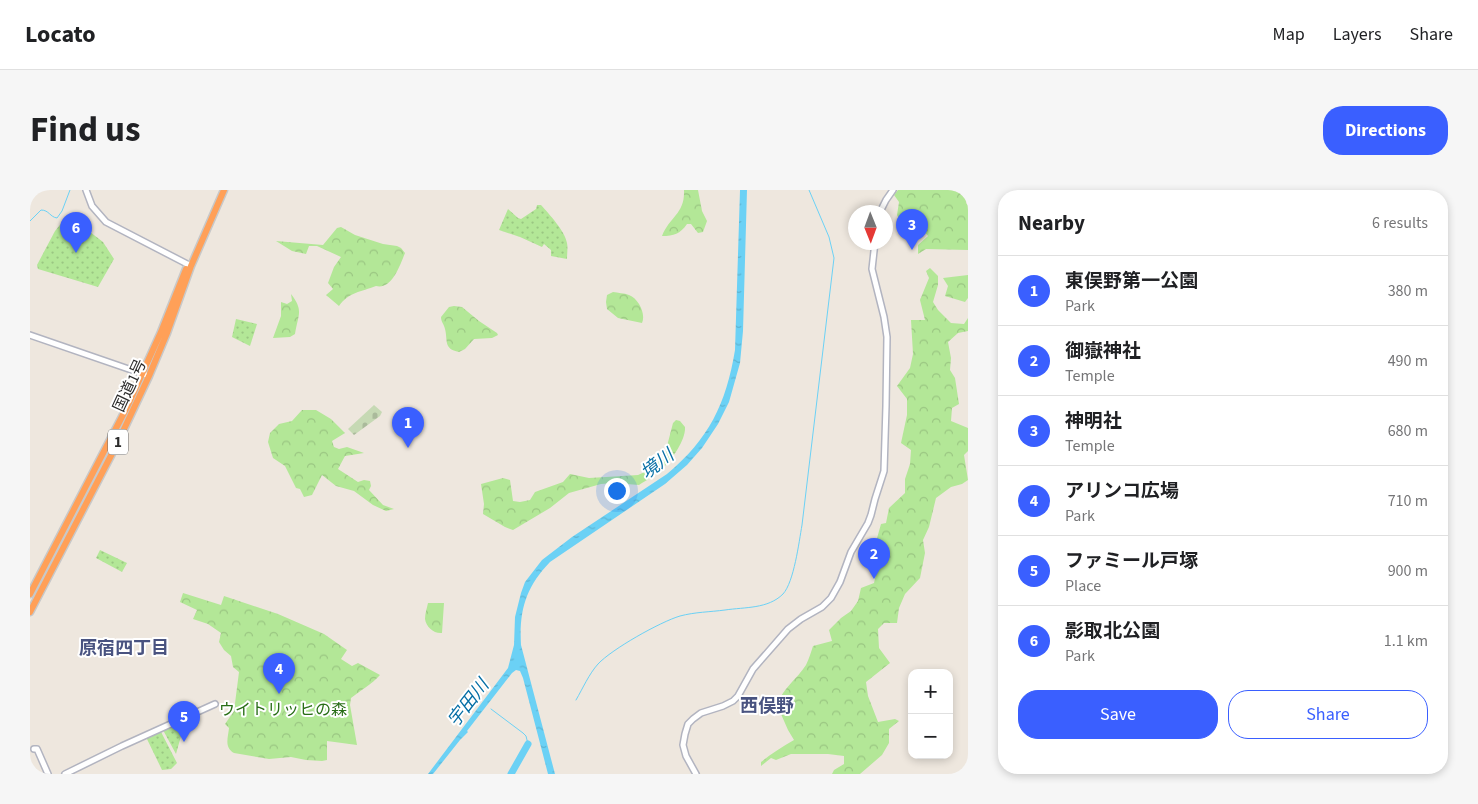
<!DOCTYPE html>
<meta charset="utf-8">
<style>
body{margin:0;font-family:"Source Sans 3","Noto Sans JP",sans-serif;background:#f6f6f6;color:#202124}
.controls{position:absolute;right:15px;bottom:15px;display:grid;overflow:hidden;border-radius:10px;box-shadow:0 2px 8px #0003}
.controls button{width:45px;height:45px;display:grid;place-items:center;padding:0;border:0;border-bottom:1px solid #e0e0e0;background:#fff;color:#202124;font:25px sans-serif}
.compass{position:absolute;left:818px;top:15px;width:45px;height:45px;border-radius:50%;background:#fff;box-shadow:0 2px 8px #0003;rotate:179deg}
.you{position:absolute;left:586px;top:300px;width:18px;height:18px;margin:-12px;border:4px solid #fff;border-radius:50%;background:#1a73e8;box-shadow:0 0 0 8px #1a73e833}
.badge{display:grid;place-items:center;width:32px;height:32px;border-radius:50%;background:#3a5fff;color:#fff;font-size:16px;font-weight:700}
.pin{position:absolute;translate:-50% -41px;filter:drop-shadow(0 1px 2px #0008)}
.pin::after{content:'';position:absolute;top:26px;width:18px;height:15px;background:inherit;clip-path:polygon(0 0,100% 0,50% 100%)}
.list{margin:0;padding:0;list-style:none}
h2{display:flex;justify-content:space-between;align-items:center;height:65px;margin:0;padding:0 20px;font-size:21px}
h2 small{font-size:16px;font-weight:400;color:#757577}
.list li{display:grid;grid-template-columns:32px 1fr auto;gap:15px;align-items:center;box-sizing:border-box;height:70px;padding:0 20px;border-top:1px solid #e0e0e0}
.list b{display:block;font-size:19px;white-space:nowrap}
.list p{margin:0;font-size:16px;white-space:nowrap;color:#757577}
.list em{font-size:16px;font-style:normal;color:#757577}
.actions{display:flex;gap:10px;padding:15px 20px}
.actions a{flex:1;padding:11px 0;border:1px solid #3a5fff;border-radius:20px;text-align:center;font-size:18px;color:#3a5fff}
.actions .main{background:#3a5fff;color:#fff}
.map{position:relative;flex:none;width:938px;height:584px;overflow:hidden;border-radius:20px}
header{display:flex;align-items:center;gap:30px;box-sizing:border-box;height:70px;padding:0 25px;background:#fff;border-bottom:1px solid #e0e0e0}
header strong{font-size:24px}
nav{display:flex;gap:28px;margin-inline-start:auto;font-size:18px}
.intro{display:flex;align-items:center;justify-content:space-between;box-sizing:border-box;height:120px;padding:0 30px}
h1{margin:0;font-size:35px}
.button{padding:12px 22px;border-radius:20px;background:#3a5fff;color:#fff;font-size:18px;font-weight:700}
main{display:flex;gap:30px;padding:0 30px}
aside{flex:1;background:#fff;border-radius:20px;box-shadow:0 2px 8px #0003}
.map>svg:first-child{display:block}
.grass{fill:url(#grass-dots)}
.forest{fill:url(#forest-crowns)}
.cemetery{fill:url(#cemetery-stones)}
.water{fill:url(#water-ripples)}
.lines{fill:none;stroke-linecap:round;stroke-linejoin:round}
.stream{stroke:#6bd1f5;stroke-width:1}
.river{stroke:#6bd1f5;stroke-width:7}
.secondary-casing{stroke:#b2b4c0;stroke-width:8}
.highway-casing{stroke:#c8c8c8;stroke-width:9}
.secondary{stroke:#fff;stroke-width:5}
.highway{stroke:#ffa058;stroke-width:6}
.labels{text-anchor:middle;stroke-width:4;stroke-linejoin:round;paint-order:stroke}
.shield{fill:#fff;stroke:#6b6b6b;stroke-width:1}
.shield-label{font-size:15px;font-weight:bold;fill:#2c2c2c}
.street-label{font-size:16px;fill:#2c2c2c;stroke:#fff}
.park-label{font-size:16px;fill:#296e17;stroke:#fff}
.water-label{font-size:18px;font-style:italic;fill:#066fa6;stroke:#fff}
.neighbourhood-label{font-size:18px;font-weight:bold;fill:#495380;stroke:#fff}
</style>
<header>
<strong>Locato</strong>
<nav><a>Map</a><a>Layers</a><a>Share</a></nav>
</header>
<div class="intro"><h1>Find us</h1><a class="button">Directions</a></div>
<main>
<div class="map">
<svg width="938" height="584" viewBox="0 0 938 584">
<defs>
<pattern id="grass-dots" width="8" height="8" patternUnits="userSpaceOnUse" patternTransform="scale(1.25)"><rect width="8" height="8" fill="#b3e797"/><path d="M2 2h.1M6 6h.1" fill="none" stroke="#9ac682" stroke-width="1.8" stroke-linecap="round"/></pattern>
<pattern id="forest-crowns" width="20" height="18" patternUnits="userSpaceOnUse" patternTransform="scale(1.25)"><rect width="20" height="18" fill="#b3e797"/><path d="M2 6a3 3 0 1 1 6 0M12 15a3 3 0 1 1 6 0" fill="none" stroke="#9ac682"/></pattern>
<pattern id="cemetery-stones" width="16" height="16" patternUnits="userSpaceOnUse" patternTransform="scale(1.25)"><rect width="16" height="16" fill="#c6d9b4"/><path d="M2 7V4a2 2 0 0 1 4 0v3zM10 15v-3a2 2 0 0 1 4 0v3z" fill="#aaba9b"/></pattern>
<pattern id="water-ripples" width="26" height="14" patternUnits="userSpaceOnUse" patternTransform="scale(1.25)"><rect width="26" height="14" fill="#6bd1f5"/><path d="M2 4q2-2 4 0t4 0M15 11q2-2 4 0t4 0" fill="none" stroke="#5db4d2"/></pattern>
</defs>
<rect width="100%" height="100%" fill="#eee7de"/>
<path class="grass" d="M507 15H511C519 24 535 41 537 53 538 58 537 64 537 69L521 66V60L514 54 512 57 490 47 469 40 478 19 488 28 491 29 506 19Z
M38 25 73 52 84 69 68 97 8 79 7 75 25 41Z
M206 129 227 134 220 156 202 147Z
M70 360 97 373 92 382 66 368Z
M152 532 154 535 146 564 133 540Z
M130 540 147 573 141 579 132 580 116 547Z"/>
<path class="forest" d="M654 0H668L672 21 677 31 673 42 668 43 661 34H657C650 44 644 46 632 46 640 26 655 24 654 0Z
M868 0H938V8L936 13 938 15V60L896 59 888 64V55L898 46 893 40H882L874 38 867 25 869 12 864 5Z
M311 37 325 45 353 54 367 56 371 58 375 63C370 75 362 100 346 96 331 102 319 102 309 116L296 105 303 99 298 93 304 77 311 67 287 56H279L276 64 262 61 246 51 293 55 307 38Z
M900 78 908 86V95L903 112 908 120 921 133 934 134 938 128V141L928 143 918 152 921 168 920 180 925 188 929 214 922 218 921 231 938 238V261L934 265 938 290 932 294 921 297 906 308 899 337 893 350 895 363 890 388 875 404 869 418 867 433H854L848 439 849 458 860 473 836 492 838 506 848 532 865 529 869 531 859 539V553L852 565 830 584H802L804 580 814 574V566L798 564H761L746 570 741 568 731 576V572C741 564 752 557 764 550L758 540 747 515C752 499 767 489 776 475 779 469 781 462 783 456L802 451 799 440 811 428 821 421 828 411 831 398 844 393 846 384 840 373 851 334 856 333 859 318 875 303V289L880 274 881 260 871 253 877 225V209L867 196 880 178 883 164 881 130H895L890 110 899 88 896 81Z
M938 85V108L935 112 915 106 918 96 913 88Z
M583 102C588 103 594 103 599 105 609 109 616 124 612 133L588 128 577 119 576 112 577 105Z
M261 104C274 121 268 124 265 144L260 147 243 148 251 126V112L257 114 262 111Z
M424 116 432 117 449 131 467 143 468 145 462 148 444 149 435 159 429 162C413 159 418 150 415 139 414 134 411 132 411 127L419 117Z
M272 220H286L301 229 315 243 302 251 304 257 309 259 317 257 334 263 315 266 308 279 328 292 334 290 340 291 341 296 339 300 353 315 364 319 356 321 343 315 324 301 306 296 292 285 282 305 274 307 270 299 266 298 255 276 243 268 238 252 240 243 249 234 262 231Z
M646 230 650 231 655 237C656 249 643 268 635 276 628 284 618 289 609 295L584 293 571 294 539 303 520 318 483 340 475 337 453 324 454 314 451 294 473 288 480 290 483 311 490 312 500 310 505 302 533 292 540 284 559 288 576 287 608 285 619 280 627 272 636 260 643 233Z
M153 403 191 415 194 406 248 424 294 444 317 460 311 469 322 476 328 473 350 485C341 495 331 500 321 508L320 515 327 555 297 551V570L292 571 276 570 261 567 239 569 204 563C194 557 198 548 199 538L195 534 204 521 209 482 203 477 201 466 194 460 189 452 191 443 178 434 163 429 167 420 150 412Z
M398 413H414L412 443C404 444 396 437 395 429 395 423 397 418 398 413Z"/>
<path class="cemetery" d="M344 215 352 222 350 226 324 245 318 239Z"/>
<path class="water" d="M710 0H717L713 141 710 173 699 212 688 234 672 258 657 275 635 294 520 372C496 397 489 420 491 455L525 584H518L493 488 490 481 486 480 482 483 437 541 438 542 430 550 403 584H398L478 478 484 455 485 427 491 403 495 392 512 370 542 347 637 284C679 249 696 214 705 160Z"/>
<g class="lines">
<path class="stream" d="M0 31 11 20C19 20 20 27 27 28L32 21 40 0
M546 510C553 498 559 484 568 474 582 459 630 432 650 426 665 422 680 422 695 420 715 417 738 419 753 404 764 392 769 352 772 335L804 68 799 47 779 0
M461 519 493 543 496 546 498 554"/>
<path class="river" d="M481 584 498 554"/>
<defs>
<path id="secondary" d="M56 0 62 16 76 32 161 76
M850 22 856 10 863 0
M0 145 119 186
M4 559H7L18 584
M35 584 92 556 185 514
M666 584 656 566 653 555 655 544 658 534 663 529 671 523 693 516 703 511 708 506 723 479 758 439 771 429 792 417 801 408 810 392 821 362 838 333 841 325 845 309 854 281 856 216 857 147 854 127 842 79 845 52"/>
<path id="highway" d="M0 404 97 217 131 142 156 79
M0 422 87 254 119 186 137 143 161 76 194 0"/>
</defs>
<use href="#secondary" class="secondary-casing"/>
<use href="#highway" class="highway-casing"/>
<use href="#secondary" class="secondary"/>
<use href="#highway" class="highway"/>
</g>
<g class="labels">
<rect class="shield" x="78" y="239.5" width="20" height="25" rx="4"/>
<g class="shield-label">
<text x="88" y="257">1</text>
</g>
<g class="street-label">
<text transform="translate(99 195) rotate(-65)" y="6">国道1号</text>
</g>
<g class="park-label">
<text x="253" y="525">ウイトリッヒの森</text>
</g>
<g class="water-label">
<text transform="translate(627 274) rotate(-38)" y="6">境川</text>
<text transform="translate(438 513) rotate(-52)" y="6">宇田川</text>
</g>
<g class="neighbourhood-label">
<text x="94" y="464">原宿四丁目</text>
<text x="737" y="522">西俣野</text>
</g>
</g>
</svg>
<div class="controls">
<button>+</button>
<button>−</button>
</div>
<svg class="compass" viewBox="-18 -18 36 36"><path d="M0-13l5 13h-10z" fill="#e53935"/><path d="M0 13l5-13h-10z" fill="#757577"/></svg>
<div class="you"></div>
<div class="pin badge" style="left:378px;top:258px">1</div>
<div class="pin badge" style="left:844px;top:389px">2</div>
<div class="pin badge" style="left:882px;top:60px">3</div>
<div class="pin badge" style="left:249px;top:504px">4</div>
<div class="pin badge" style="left:154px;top:552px">5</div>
<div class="pin badge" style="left:46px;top:63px">6</div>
</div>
<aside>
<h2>Nearby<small>6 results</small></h2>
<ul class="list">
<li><span class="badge">1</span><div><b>東俣野第一公園</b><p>Park</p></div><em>380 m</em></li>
<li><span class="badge">2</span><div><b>御嶽神社</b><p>Temple</p></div><em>490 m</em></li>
<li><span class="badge">3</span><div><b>神明社</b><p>Temple</p></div><em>680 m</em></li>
<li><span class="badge">4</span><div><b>アリンコ広場</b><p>Park</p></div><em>710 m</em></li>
<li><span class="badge">5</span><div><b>ファミール戸塚</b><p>Place</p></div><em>900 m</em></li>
<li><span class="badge">6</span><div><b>影取北公園</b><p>Park</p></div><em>1.1 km</em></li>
</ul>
<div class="actions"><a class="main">Save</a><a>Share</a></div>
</aside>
</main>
